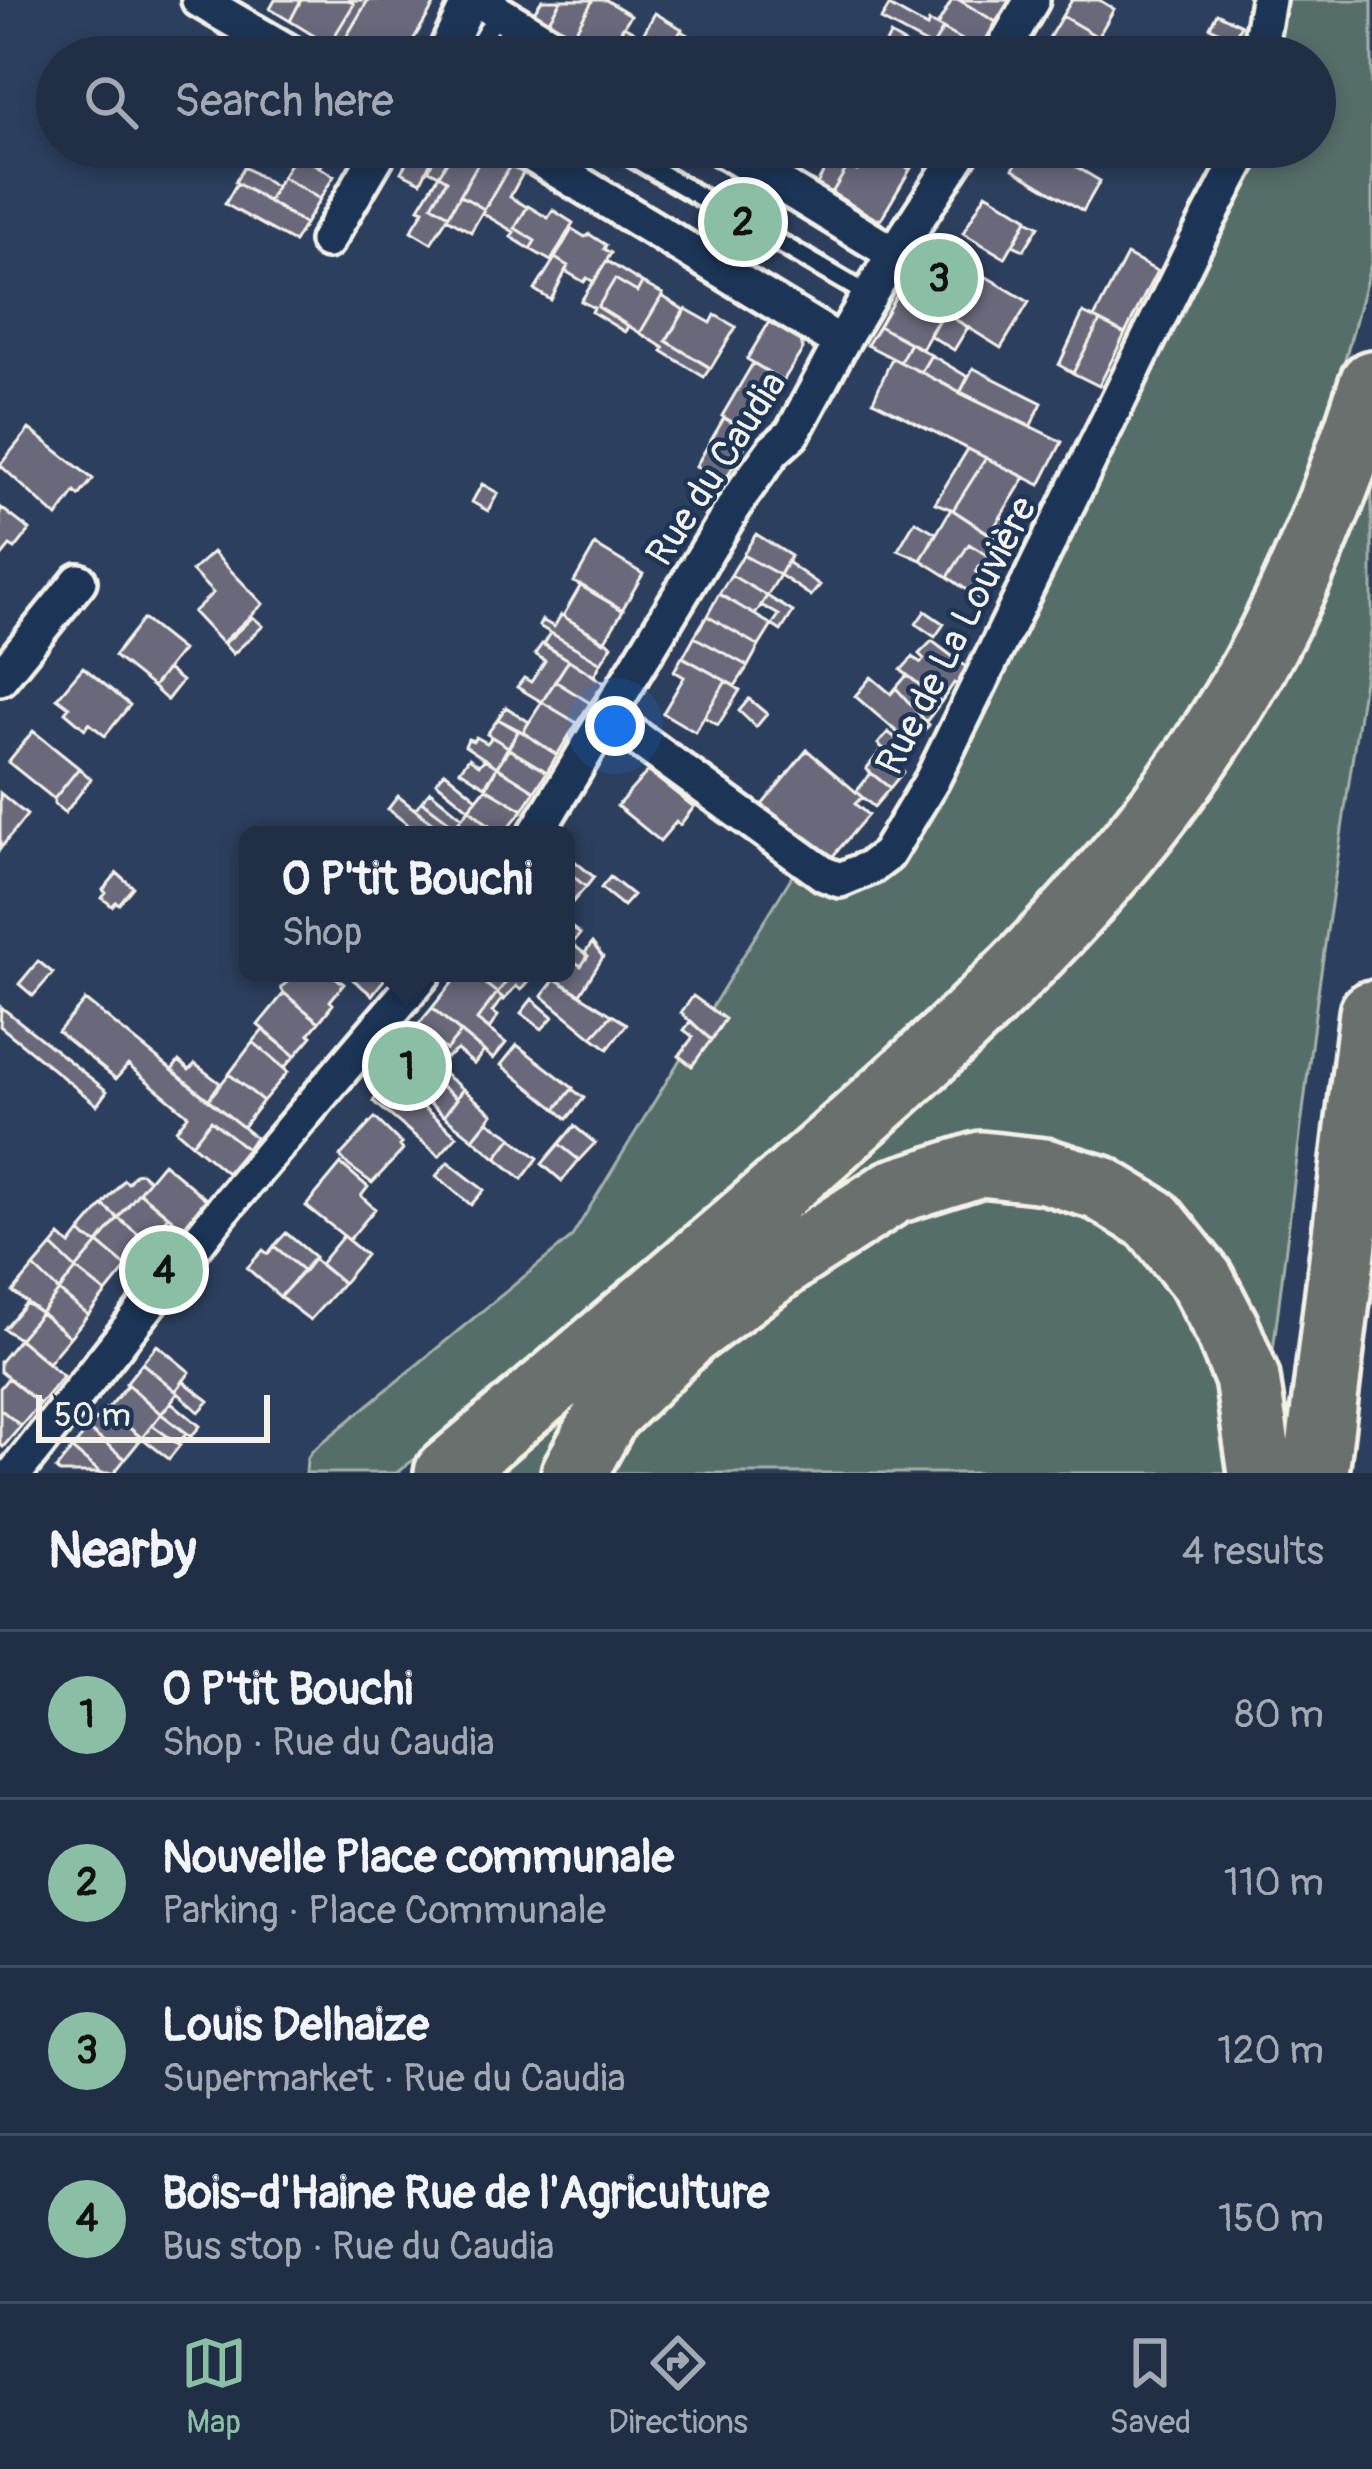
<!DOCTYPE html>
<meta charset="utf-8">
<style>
body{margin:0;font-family:Pangolin,sans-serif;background:#29374d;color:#f1f3f6}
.scale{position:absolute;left:36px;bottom:30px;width:234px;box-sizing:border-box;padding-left:12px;border:6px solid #f4f1e8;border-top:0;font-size:33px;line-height:42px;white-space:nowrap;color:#f4f1e8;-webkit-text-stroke:9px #1d3557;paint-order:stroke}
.you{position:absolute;left:615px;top:726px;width:42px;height:42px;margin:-30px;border:9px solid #fff;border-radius:50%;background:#1a73e8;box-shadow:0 0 0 18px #1a73e833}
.badge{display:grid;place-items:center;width:78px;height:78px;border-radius:50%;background:#8abfa5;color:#111;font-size:39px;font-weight:700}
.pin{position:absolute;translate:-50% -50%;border:6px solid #fff;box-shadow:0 3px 12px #0006}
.popup{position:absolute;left:239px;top:826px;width:336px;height:156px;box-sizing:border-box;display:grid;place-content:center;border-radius:18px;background:#212f46;filter:drop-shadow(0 3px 9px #0005);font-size:39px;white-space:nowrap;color:#a2a9b3}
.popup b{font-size:45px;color:#f1f3f6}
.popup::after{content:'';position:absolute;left:50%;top:100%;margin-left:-24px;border:24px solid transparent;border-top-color:#212f46}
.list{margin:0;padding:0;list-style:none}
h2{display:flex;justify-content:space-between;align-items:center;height:156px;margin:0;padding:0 48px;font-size:51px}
h2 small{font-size:39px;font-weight:400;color:#a2a9b3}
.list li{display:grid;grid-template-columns:78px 1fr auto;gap:36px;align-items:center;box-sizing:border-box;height:168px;padding:0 48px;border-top:3px solid #3e4a5f}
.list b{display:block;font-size:45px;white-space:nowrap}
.list p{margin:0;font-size:39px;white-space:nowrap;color:#a2a9b3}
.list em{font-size:39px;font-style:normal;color:#a2a9b3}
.icon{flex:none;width:66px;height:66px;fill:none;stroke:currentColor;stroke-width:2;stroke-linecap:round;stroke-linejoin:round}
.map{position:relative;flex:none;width:1372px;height:1473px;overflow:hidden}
.search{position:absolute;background:#212f46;box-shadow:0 6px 18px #0003;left:36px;right:36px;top:36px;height:132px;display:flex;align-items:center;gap:30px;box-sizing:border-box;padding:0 42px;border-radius:66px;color:#a2a9b3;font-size:45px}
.sheet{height:828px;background:#212f46}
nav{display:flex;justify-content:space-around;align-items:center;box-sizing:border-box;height:168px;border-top:3px solid #3e4a5f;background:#212f46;font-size:33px;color:#a2a9b3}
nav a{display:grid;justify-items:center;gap:6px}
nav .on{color:#8abfa5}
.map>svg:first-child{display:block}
.green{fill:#566e6b;stroke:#a5b0aa;stroke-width:3}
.building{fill:#6a697c;stroke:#f4f1e8;stroke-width:3}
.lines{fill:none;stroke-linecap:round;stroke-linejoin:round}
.service-casing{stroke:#f4f1e8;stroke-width:26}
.minor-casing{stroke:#f4f1e8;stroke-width:42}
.motorway-casing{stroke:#f4f1e8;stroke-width:72}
.service{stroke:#1d3557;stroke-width:16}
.minor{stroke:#1d3557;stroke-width:33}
.motorway{stroke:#6b706d;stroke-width:63}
.labels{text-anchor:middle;stroke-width:9;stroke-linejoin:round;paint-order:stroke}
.street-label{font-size:39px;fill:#f4f1e8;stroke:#1d3557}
</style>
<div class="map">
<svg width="1372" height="1473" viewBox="0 0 1372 1473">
<rect width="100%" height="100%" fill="#2c3f5e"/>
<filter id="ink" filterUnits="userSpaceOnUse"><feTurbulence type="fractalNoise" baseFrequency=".00833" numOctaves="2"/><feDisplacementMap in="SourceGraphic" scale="24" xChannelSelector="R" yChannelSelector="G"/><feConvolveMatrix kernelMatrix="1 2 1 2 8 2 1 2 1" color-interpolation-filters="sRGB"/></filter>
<g filter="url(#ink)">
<path class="green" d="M1269 0H1372V260L1336 393 1274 555 1222 663 1170 746 1015 934 941 1006 424 1452 396 1473H306L307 1459 312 1451 571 1238 803 858 871 867 1243 147H1315V57H1259Z
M1372 431V626L1317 999 1269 1383 1237 1297 988 1146 550 1473H467L1022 988Z
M1027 1191 1122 1229 1160 1267 1218 1377 1230 1473H592L705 1346 913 1203Z"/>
<path class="building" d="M275 0H301L290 21 270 9Z
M301 0H348L354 4 329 45 290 21Z
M348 0H368L338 51 329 45 354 4Z
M368 0H437L403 57H348L338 51Z
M542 0H561L547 24 532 15Z
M561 0H593L572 37 547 24Z
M593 0H606L631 15 604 56 572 37Z
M952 0H959L996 22 980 50 937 26Z
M959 0H1007L1009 1 996 22Z
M1072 0H1099L1114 9 1098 37 1062 16Z
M889 6 927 27 929 22 943 29 932 47 881 20Z
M655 13 682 29 665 57H642L633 52Z
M1217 13 1241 25 1234 39 1210 27Z
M1062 16 1098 37 1087 57H1071L1046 43Z
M624 26 636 33 622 57H607Z
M943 29 980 50 976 57H950L932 47Z
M681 31 697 40 686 57H665Z
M890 35 921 53 925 57H893L882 51Z
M303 147H325L330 150 320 167 299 154Z
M415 147H438L421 182 401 172Z
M438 147H456L439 175 429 170Z
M456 147 486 149 449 215 432 205 447 180 439 175Z
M871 147 911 168 881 219H876L832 193 848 166 857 171Z
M875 147H922L909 169Z
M1025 147H1085L1075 166 1100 181 1083 211 1013 169Z
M486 149 511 164 484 209 460 195Z
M296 153 334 176 320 199 282 177Z
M832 157 848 166 832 193 817 184Z
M510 166 523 173 510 197 527 207 515 228 535 241 530 249 511 237 514 232 482 213Z
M244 167 277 187 268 201 235 182Z
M439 175 447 180 432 205 449 215 431 243 411 231 424 210 419 208Z
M282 177 320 199 305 224 268 201Z
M237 183 305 224 294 242 225 204Z
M986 193 1028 218 1005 258 963 233Z
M460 195 484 209 471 232 447 218Z
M528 206 548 218 553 210 573 223 551 261 530 249 535 241 515 228Z
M1027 220 1039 226 1024 250 1013 245Z
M572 229 585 237 589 234 606 245 604 249 611 253 594 282 587 278 584 282 567 272 565 271 568 266 555 258Z
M929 243 1029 302 1001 348 903 287Z
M1127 255 1157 271 1125 334 1094 318Z
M555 258 568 266 551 300 535 290Z
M607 261 642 283 637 292 615 279 598 307 628 326 625 332 592 312 594 308 581 301Z
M615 279 637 292 642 283 663 294 640 333 598 307Z
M901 287 943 312 922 349 879 326Z
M662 296 684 310 666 341 710 368 704 377 662 351 664 348 640 333Z
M686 309 711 323 715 315 736 327 711 368 666 341Z
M943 312 968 327 954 350 929 335Z
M1083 313 1100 321 1073 373 1059 365Z
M771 319 800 337 803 349 783 381 747 359Z
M1100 321 1125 334 1099 386 1073 373Z
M879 326 910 343 900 362 867 345Z
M910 343 931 355 921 372 900 362Z
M931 355 968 377 960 393 921 372Z
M892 358 1062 442 1040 485 873 401Z
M753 363 783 381 752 434 722 416Z
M973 368 1042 403 1030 427 960 393Z
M724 418 752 434 724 482 696 466Z
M29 429 93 479 79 496 75 492 57 517 0 465Z
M968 449 986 458 953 510 935 503Z
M986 458 1025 477 990 534 953 510Z
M482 484 498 493 488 511 472 502Z
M0 507 30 530 15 549 10 546 0 558Z
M951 509 1012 549 1003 565 969 544 948 577 921 560Z
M1001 517 1024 531 1012 549 990 534Z
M915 521 936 533 921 560 898 550Z
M756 534 791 556 780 575 743 555Z
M969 544 1003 565 1000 573 982 562 976 572 981 575 976 583 987 590 981 600 948 577Z
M595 545 643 574 622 610 574 582Z
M213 552 263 604 222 643 193 612 213 593 192 571Z
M743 555 780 575 767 596 731 575Z
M787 562 820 585 811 596 780 575Z
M731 575 767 596 755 615 719 594Z
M581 585 623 610 604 642 563 616Z
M719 594 772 625 759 646 707 616Z
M767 596 793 612 781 631 772 625 779 615 761 605Z
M925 611 944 624 935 637 916 624Z
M561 615 612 645 601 663 539 626 542 620 554 627Z
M707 616 759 646 748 666 694 637Z
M253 617 263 626 233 654 224 644Z
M143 619 182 650 153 687 114 656Z
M551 633 601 663 594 676 544 644Z
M694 637 748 666 735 686 683 657Z
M932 641 969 669 960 685 954 683 941 702 901 670 913 657 921 663 924 659 919 654Z
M542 644 569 660 542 702 517 687 524 678 531 682 545 661 535 654Z
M682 657 726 681 695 732 663 713 684 677 674 671Z
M569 660 604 683 590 703 555 681Z
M83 667 130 705 105 736 89 723 85 729 65 712 69 707 57 698Z
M167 669 182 681 167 700 153 687Z
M907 675 941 702 926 722 896 688Z
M871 677 891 694 896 688 929 725 912 745 855 696Z
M555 681 590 703 577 723 542 702Z
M726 681 740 690 718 725 704 717Z
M749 699 767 714 756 727 739 711Z
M542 702 577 723 557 755 523 732Z
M506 707 529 722 523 732 498 719Z
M498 719 518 731 508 747 487 734Z
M519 730 557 755 547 772 508 749Z
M33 731 79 768 54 799 8 762Z
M888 732 908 748 898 761 878 744Z
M476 737 487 743 492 737 508 747 497 767 465 746 468 739 473 741Z
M509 749 547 772 535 791 497 767Z
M807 750 862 797 855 804 868 815 827 863 761 806Z
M879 753 903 772 890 788 866 769Z
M469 758 479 765 485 759 497 767 485 786 460 770Z
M497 767 535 791 523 810 486 788Z
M79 768 91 779 65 813 54 804V799Z
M648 771 694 807 680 825 676 822 660 841 617 806Z
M445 772 477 798 469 809 436 782Z
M871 773 890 788 874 807 856 792Z
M486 788 523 810 502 835 469 809Z
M430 791 462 817 455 826 422 801Z
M0 793 27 815 0 849Z
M398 796 442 831 446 835H421L388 809Z
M422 801 455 826 448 835 415 809Z
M469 809 501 835H466L455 826Z
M566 854 594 877 586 887 566 870Z
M566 870 586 887 572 903 566 898Z
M117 873 133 887 119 904 116 902 112 906 102 898 106 893 103 890Z
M610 877 633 895 623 906 601 888Z
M570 926 580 934 572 944 588 956 581 966 566 956V927Z
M592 943 603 957 580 994 545 973H566V956L581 966 588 956 585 953Z
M38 961 53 973 33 996 19 984Z
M296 973H330L344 984 330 1001 333 1004 319 1022 284 993 281 988Z
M345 973H382L387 976 372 995Z
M460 973H472L497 993 477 1020 506 1043 493 1059 432 1008Z
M472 973H514L497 993Z
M514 973 528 982 521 990 516 986 504 1000 497 993Z
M555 979 612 1015 592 1037 542 996Z
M284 993 319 1022 309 1034 312 1036 295 1056 258 1025Z
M497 993 503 998 492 1012 498 1016 489 1029 477 1020Z
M693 996 725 1019 711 1040 681 1013Z
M532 999 553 1017 542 1029 521 1013Z
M85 1000 255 1137 247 1149 211 1120 192 1144 176 1130 188 1115 128 1065 116 1079 58 1032Z
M1 1007 107 1091 97 1105 0 1026Z
M432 1008 461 1032 446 1050 417 1026Z
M612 1015 627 1024 608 1049 592 1037Z
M691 1021 711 1040 692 1066 679 1056 693 1037 684 1030Z
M417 1026 446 1050 461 1032 484 1051 474 1064 457 1050 446 1058 414 1035 407 1038Z
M263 1030 295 1056 284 1068 253 1042Z
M414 1035 438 1052 446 1058 434 1066 403 1043Z
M253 1042 288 1072 263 1101 229 1074Z
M403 1043 436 1069 417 1093 383 1066Z
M517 1045 573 1088 556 1109 501 1065Z
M179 1061 189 1070 195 1064 220 1083 208 1100 172 1070Z
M434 1066 463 1089 456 1098 430 1077 436 1069Z
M229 1074 263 1101 243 1127 208 1100Z
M430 1077 457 1099 444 1116 417 1093Z
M391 1080 457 1136 439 1156 373 1101Z
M463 1089 493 1114 473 1139 444 1116Z
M572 1089 584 1098 567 1119 556 1109Z
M375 1118 402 1144 400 1146 403 1150 372 1183 349 1166 340 1156Z
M211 1120 247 1149 227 1173 192 1144Z
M488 1121 512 1137 496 1158 473 1139Z
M574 1126 595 1143 579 1160 559 1144Z
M511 1138 538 1158 522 1179 496 1158Z
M559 1144 579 1160 562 1181 542 1164Z
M448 1162 484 1190 471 1205 436 1176Z
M163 1163 206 1199 183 1228 139 1192Z
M341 1164 368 1187 361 1196 375 1209 349 1240 306 1206Z
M141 1173 149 1180 118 1218 103 1205 124 1180 128 1183 135 1174Z
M139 1192 168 1216 148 1242 118 1218Z
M103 1205 118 1218 98 1243 86 1238 80 1232Z
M118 1218 148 1242 127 1267 98 1243Z
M80 1232 86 1238 98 1243 76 1269 52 1246 60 1236 70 1245Z
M286 1233 315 1257 304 1271 274 1246Z
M343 1236 366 1255 343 1283 320 1264Z
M98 1243 127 1267 106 1293 76 1269Z
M52 1246 76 1269 59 1291 34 1267Z
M274 1246 304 1271 280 1297 247 1268 263 1250 268 1254Z
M313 1259 343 1283 310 1320 280 1297Z
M34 1267 59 1291 41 1313 13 1292Z
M76 1269 106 1293 88 1315 59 1291Z
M59 1291 88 1315 70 1337 41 1313Z
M26 1303 41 1313 19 1339 4 1329Z
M41 1313 70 1337 48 1363 19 1339Z
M19 1339 63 1376 40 1404 0 1371V1362Z
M157 1345 190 1372 176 1391 142 1363Z
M142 1363 178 1393 161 1414 126 1383Z
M8 1378 40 1404 21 1426 0 1409V1388Z
M183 1381 209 1401 199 1412 176 1391Z
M128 1384 161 1414 142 1438 107 1410Z
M171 1402 200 1426 191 1437 161 1414Z
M0 1409 21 1426 3 1447 0 1444Z
M105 1409 142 1438 125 1459 88 1429Z
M161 1414 187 1433 178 1444 152 1425Z
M152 1425 180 1445 169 1459 142 1438Z
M88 1429 125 1459 114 1473H101L72 1449Z
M72 1449 101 1473H60L56 1469Z"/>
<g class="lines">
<defs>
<path id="service" d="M471 57 498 13
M615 147 870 296"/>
<path id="minor" d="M199 0 297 57
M478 0 571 57
M443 57 470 0
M999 57 1032 0
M1258 57 1268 0
M519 147 841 343
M719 147 894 254
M327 241 382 147
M0 678 79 581
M608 717 824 874 840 880 871 867 887 855 932 780 1190 254 1242 155 1243 147
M535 835 741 495 773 451 792 434 841 343 894 254 964 147
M15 1473 225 1207 424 973"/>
<path id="motorway" d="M447 1473C572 1367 697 1262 820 1154 982 1011 1146 859 1253 668 1303 578 1341 481 1372 383
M574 1473 607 1414 690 1333 797 1254 893 1192 981 1164 1045 1171 1100 1188 1153 1220 1202 1281 1227 1329 1247 1378 1261 1473
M1316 1473 1372 1013"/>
</defs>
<use href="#service" class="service-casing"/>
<use href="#minor" class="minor-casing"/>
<use href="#motorway" class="motorway-casing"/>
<use href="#service" class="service"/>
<use href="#minor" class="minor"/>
<use href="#motorway" class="motorway"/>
</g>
</g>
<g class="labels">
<g class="street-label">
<text transform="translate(715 468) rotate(-57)" y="14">Rue du Caudia</text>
<text transform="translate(955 635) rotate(-63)" y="14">Rue de La Louvière</text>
</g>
</g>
</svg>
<div class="scale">50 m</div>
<div class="you"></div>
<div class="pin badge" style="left:407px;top:1066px">1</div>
<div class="popup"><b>O P'tit Bouchi</b>Shop</div>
<div class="pin badge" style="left:743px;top:222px">2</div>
<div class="pin badge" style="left:939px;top:278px">3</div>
<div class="pin badge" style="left:164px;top:1270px">4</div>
<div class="search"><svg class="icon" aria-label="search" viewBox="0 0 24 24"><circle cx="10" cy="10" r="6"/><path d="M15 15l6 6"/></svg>Search here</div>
</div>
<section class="sheet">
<h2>Nearby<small>4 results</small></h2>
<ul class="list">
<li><span class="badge">1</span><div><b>O P'tit Bouchi</b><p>Shop · Rue du Caudia</p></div><em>80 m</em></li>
<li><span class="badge">2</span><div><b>Nouvelle Place communale</b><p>Parking · Place Communale</p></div><em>110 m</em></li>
<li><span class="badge">3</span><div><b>Louis Delhaize</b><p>Supermarket · Rue du Caudia</p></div><em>120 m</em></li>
<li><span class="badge">4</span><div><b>Bois-d'Haine Rue de l'Agriculture</b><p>Bus stop · Rue du Caudia</p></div><em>150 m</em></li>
</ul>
</section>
<nav>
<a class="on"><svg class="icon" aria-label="map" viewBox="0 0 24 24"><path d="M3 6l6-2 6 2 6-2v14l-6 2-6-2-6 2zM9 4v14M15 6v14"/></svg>Map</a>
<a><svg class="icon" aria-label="directions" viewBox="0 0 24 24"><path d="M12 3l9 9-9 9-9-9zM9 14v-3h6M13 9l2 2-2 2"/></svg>Directions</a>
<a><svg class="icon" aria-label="saved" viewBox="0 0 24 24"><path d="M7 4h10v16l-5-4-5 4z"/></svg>Saved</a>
</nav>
